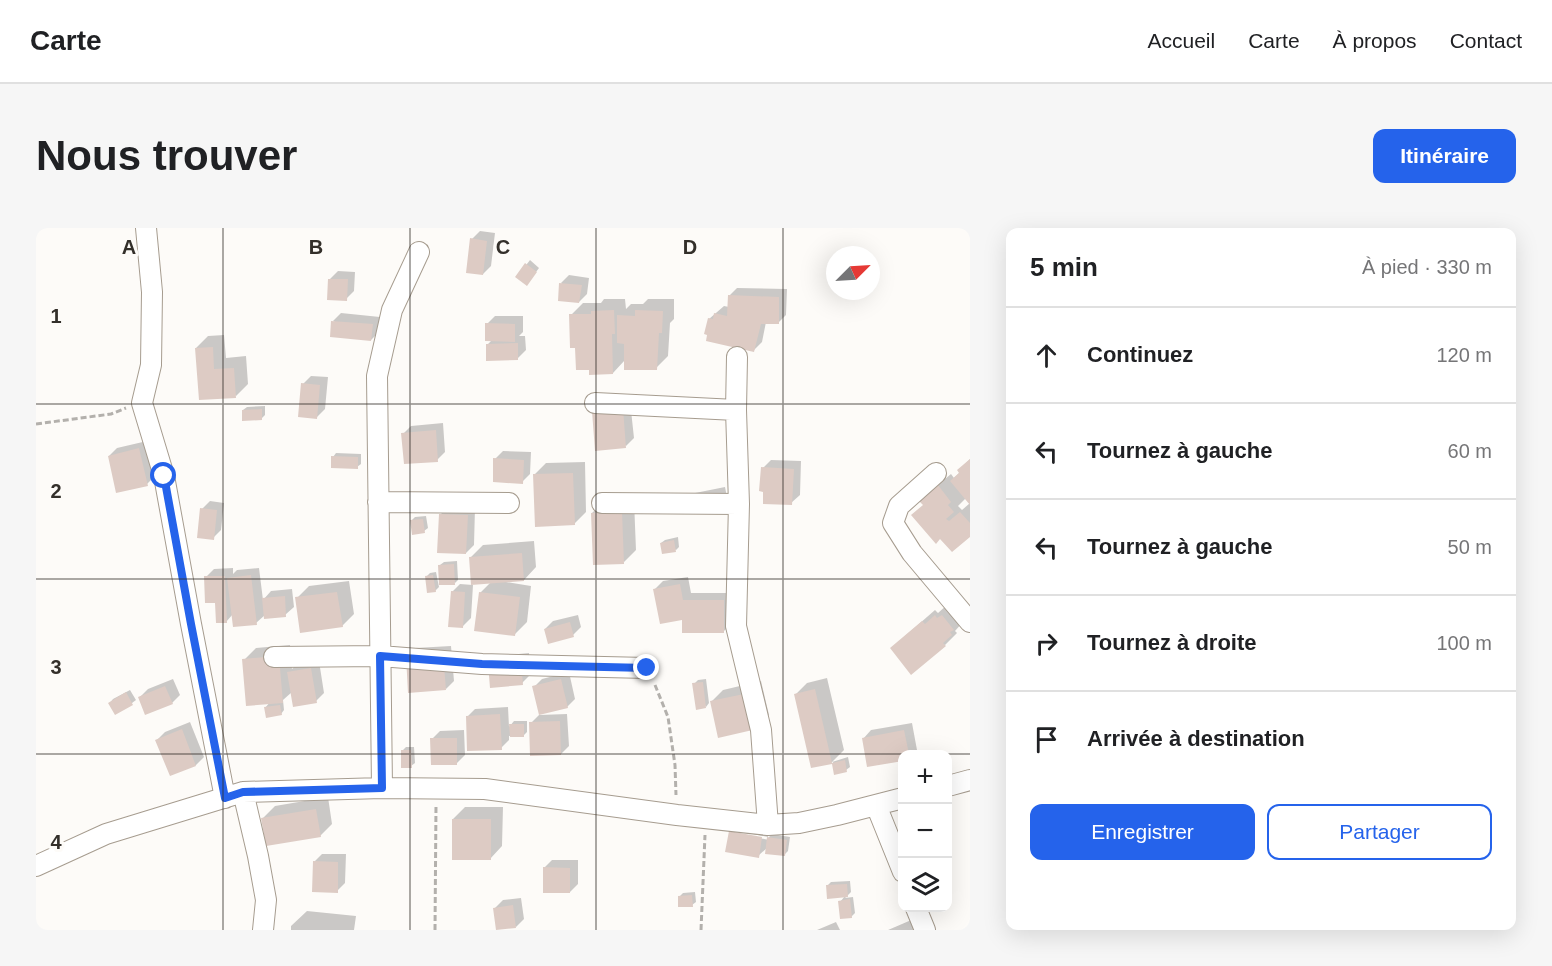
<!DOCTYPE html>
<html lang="fr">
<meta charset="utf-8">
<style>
body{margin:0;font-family:Arial,sans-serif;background:#f6f6f6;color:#202124}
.controls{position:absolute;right:18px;bottom:18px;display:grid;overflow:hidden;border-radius:12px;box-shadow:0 6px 24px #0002}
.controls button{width:54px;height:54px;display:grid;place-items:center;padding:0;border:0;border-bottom:2px solid #e0e0e0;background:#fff;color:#202124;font:30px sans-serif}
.compass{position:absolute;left:790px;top:18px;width:54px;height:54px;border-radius:50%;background:#fff;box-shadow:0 6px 24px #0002;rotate:66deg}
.stop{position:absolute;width:18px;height:18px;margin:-14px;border:4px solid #2563eb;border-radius:50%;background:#fff}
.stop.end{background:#2563eb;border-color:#fff;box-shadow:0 2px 6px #0008}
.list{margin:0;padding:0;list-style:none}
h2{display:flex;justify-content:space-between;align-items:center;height:78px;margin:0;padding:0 24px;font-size:26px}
h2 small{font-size:20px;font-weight:400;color:#757577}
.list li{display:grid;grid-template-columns:39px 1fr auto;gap:18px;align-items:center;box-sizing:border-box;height:96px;padding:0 24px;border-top:2px solid #e0e0e0}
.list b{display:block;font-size:22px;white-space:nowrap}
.list em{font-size:20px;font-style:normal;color:#757577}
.actions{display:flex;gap:12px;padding:18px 24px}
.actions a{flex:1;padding:14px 0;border:2px solid #2563eb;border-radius:12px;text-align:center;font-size:21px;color:#2563eb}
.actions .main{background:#2563eb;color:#fff}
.icon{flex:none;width:33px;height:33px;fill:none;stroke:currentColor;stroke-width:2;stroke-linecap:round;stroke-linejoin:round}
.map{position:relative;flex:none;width:934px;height:702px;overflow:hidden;border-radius:12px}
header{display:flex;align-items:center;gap:36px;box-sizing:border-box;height:84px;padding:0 30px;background:#fff;border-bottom:2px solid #e0e0e0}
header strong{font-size:28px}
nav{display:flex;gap:33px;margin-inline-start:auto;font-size:21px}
.intro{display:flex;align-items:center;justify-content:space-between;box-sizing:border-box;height:144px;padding:0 36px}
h1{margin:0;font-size:42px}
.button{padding:15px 27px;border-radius:12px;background:#2563eb;color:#fff;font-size:21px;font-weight:700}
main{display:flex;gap:36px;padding:0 36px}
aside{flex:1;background:#fff;border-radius:12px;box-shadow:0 6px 24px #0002}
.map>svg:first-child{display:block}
.shadow{fill:#0003}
.building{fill:#ddcbc4}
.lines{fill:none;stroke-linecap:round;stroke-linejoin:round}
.street-casing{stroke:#a69c8f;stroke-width:22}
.path{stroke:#b3b0ac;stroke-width:3;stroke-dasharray:6 3;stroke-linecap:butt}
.street{stroke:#fff;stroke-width:20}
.route{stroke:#2563eb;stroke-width:8}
.grid{fill:none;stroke:#332f2a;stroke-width:1.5;stroke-opacity:0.55}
.grid-label{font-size:20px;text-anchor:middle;font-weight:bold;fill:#332f2a;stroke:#fdfbf8;stroke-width:6;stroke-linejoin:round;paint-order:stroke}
</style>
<header>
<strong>Carte</strong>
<nav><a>Accueil</a><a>Carte</a><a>À propos</a><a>Contact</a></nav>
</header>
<div class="intro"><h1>Nous trouver</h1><a class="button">Itinéraire</a></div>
<main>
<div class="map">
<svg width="934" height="702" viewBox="0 0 934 702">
<rect width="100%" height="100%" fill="#fdfbf8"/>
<path class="shadow" d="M444 3 459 5 455 38 447 46 436 11Z
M494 32 503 40 494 52 481 49Z
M302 43 319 44 318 63 310 71 294 51Z
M533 47 553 50 551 66 543 74 525 55Z
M701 60 751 61 750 87 742 95 730 94 726 114 718 122 673 91 688 78 693 79V68Z
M568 71H589L590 81 595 76H607L612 71H638V91L634 95 632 128 620 140 589 132 577 145 554 141 541 119 535 87 547 75H565Z
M305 85 344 89 343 104 335 112 297 93Z
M459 88H487V104L483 108H489L490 122 482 130 451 117 456 112 451 96Z
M188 107 190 130 210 128 212 156 200 168 160 120 172 108Z
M275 148 292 149 289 181 281 189 267 156Z
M594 173 598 210 590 218 557 183Z
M229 178V187L225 191 207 182 211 179Z
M407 195 409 224 401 232 367 206 375 198Z
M111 213 119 248 111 256 73 228 81 220Z
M467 223 495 224 494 246 486 254 459 231Z
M300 225 325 226V236L321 239 297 229Z
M934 231V274L930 270 922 278 926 282 934 275V307L916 322 888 276 897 261 915 246 918 250 924 244 923 242Z
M735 232 765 233 764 267 755 275 727 240Z
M549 234 550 284 538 296 498 247 510 235Z
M689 259 691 269 651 273 659 265Z
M598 272 600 322 588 334 556 285 568 273Z
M174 273 188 275 185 302 177 310 166 281Z
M412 279 439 280 438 317 430 325 404 287Z
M390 288 392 300 388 303 375 293 379 289Z
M642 309 643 319 640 322 625 315 629 312Z
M498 313 500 339 488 352 470 353V354L495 358 491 394 479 406 444 365 455 354 435 329 447 317Z
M421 333 422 352 419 355 404 337 408 334Z
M197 340V346L201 342 223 340 227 372 235 363 256 361 258 379 249 387H229L220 395 197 386 190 394 170 349 178 341Z
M400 344 403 359 399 363 390 349 394 345Z
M652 349 655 365H695V396L687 404 648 390 619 361 627 353Z
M313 353 318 386 306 398 261 370 273 358Z
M424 356 437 357 435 390 427 398 416 364Z
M912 376 927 394 919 403 921 405 909 417 868 409 899 382 902 385Z
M542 387 545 399 537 407 509 401 517 393Z
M254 417 256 441 260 437 283 433 288 465 280 473 256 464 247 472 248 482 245 486 229 480 234 474 208 432 220 420Z
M415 418 418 453 410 461 371 428 379 420Z
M493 425 494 447 486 455 461 428Z
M533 444 539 471 531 479 498 459 506 451Z
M791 450 808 522 796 534 812 529 814 539 810 542 799 545 797 534 776 539 759 467 771 455Z
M137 451 144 467 136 475 104 469 112 461Z
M670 451 673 475 670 479 658 456 662 452Z
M725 453 733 487 721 499 675 474 687 462Z
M94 462 100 472 96 475 79 485 74 475 77 471Z
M472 479 473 499 478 493H491V504L488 507 473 508V512L465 520 431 489 439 481Z
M531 486 533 518 525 526 495 495 503 487Z
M154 494 168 529 160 537 135 546 121 512 129 504Z
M876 495 881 522 877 526H867L827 511 835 502Z
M428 502 429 527 421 535 396 511 404 503Z
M370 519H378L379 535 375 538 366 523Z
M292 569 296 596 284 608 227 590 239 578Z
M429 579H467L466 618 454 631 417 591Z
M702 595 733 602 732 609 698 602V605L733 612V609L736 606 754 609 752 623 748 627 732 619 722 628 694 603Z
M286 626H310L309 655 301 663 278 634Z
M516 632H542V656L534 664 508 640Z
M814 653 815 664 809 670 817 669 819 685 815 689 804 674 809 668 791 658 795 654Z
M659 664 660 674 656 677 643 669 647 665Z
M485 670 488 691 480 699 459 680 467 672Z
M271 683 320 688 318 702H255V698Z
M880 690 885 702H852Z
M800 694 804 702H781Z"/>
<path class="building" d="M434 10 451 13 447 47 430 45Z
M489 35 501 44 491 58 479 49Z
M292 51H312L311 73 291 72Z
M523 55 546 57 543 75 522 73Z
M692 67 743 69V96H725L718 124 670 113 671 107 668 106 672 90 677 91 678 85 691 88Z
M578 82 579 106H576L577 146 553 147V142H540L539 120H534L533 86H555V83Z
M599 82 627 83 626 105H623L621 142H588V116L581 115V87L599 88Z
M295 93 337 96 335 113 294 109Z
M449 95 479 96V114L449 113Z
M482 115V132L450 133V116Z
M177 119 178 141 198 140 200 170 163 172 159 120Z
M265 155 284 157 281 191 262 189Z
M587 180 590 220 559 223 556 183Z
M226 181V192L206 193V182Z
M400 202 402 234 368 236 365 205Z
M103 220 112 258 80 265 72 228Z
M295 228 322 229V241L295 240Z
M457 230 488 232 487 256 457 254Z
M934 231V277L914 253 923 245 921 242Z
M725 239 758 241 756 277 727 276V264L723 263Z
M537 245 539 297 499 299 497 246Z
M902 257 915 274 912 277 918 284 910 291 913 293 924 284 934 295V309L916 324 904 311 900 316 875 287 887 277 883 273Z
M164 280 181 282 178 312 161 310Z
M586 283 588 336 557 337 555 285Z
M403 286 432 287 430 326 401 325Z
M387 291 389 305 376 307 374 292Z
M638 312 640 324 626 326 624 315Z
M486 325 488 353 435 357 433 329Z
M418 336 419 357H403L402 337Z
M215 347 221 397 197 399 191 350Z
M397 347 400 364 391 365 389 348Z
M168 348H189L191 395H180L179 375H169Z
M644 356 647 372H688V405H646V392L624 396 617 361Z
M415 363 429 364 427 400 412 399Z
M301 364 307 399 264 405 259 369Z
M443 364 484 369 479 408 438 403Z
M249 368 250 389 228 391 226 370Z
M899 387 901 390 906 387 918 402 914 404 916 407 907 415 910 418 875 447 854 420 886 393 889 396Z
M534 394 538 409 512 416 508 401Z
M407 425 410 462 372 465 370 428Z
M243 428 247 475 210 478 206 431Z
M485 432 487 457 454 460 452 435Z
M275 440 281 475 257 479 251 444Z
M525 451 532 480 503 487 496 458Z
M667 454 670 480 660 482 656 455Z
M129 458 137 476 109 487 102 469Z
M779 461 796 535 809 532 811 544 798 547 796 536 775 540 758 466Z
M90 464 97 477 79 487 72 475Z
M713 465 721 501 682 510 674 473Z
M244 477 246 487 230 490 228 479Z
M464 486 466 522 431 523 430 488Z
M524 493 525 527 494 528 493 494Z
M473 496H488V509H474Z
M146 501 160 538 134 548 119 512Z
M868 502 873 526H867V533L831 539 826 510Z
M394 510H421V537H395Z
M365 522H375L376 540H365Z
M280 581 285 609 230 618 225 590Z
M416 591H455V632H416Z
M693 603 726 609 723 630 689 624Z
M731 609 751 612 749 628 729 626Z
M277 633 302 634V665L276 664Z
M507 639 534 640V665H507Z
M811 656 812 669 791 671 790 657Z
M656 667 657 679H642V668Z
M814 671 816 690 804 691 802 673Z
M477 677 480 700 460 702 457 680Z"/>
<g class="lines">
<defs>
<path id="street" d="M110 0 116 64 115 137 106 175 128 248 155 396 189 570
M701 129 700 182 703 276 700 398 725 502 732 597
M559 175 700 182
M900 245 863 278 857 295 876 325 934 394
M342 274 473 275
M566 275 703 276
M238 429 344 428 446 436 611 440
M912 558 934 552
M346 560 341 148 356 82 383 24
M207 564 222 628 230 672 227 702
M840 577 867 644
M0 638 70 606 207 564 346 560 449 561 641 587 732 597 763 595 801 587 867 570
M880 680 889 702"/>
</defs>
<use href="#street" class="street-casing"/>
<path class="path" d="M0 196 75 186 90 180
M619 457 632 489 639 537 640 567
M399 702 400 577
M665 702 669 607"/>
<use href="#street" class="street"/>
</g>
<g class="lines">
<path class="route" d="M128 248 155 396 189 570 207 564 346 560 344 428 446 436 611 440"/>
</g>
<path class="grid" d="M187 0V702M374 0V702M560 0V702M747 0V702M0 176H934M0 351H934M0 526H867M867 526H912M912 526H934"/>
<g class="grid-label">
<text x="93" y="26">A</text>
<text x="280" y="26">B</text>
<text x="467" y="26">C</text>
<text x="654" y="26">D</text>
<text x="20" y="95">1</text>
<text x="20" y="270">2</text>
<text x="20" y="446">3</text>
<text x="20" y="621">4</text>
</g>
</svg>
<div class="controls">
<button>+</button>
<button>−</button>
<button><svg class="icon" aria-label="layers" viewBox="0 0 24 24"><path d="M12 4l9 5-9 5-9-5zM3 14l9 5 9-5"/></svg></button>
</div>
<svg class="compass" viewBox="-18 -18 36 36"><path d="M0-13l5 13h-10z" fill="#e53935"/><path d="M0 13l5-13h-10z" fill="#757577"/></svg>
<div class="stop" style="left:128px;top:248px"></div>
<div class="stop end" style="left:611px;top:440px"></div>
</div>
<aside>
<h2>5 min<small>À pied · 330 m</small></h2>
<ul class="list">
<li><svg class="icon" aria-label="ahead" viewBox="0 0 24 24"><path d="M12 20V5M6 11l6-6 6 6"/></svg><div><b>Continuez</b></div><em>120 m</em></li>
<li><svg class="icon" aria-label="left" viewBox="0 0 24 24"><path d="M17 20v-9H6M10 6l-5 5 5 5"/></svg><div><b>Tournez à gauche</b></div><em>60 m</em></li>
<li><svg class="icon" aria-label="left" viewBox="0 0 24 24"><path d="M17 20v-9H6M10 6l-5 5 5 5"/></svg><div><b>Tournez à gauche</b></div><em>50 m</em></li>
<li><svg class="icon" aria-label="right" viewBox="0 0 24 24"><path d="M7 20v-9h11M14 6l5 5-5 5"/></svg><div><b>Tournez à droite</b></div><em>100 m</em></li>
<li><svg class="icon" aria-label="arrive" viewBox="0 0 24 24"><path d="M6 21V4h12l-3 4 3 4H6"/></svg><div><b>Arrivée à destination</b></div></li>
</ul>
<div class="actions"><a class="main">Enregistrer</a><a>Partager</a></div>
</aside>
</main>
